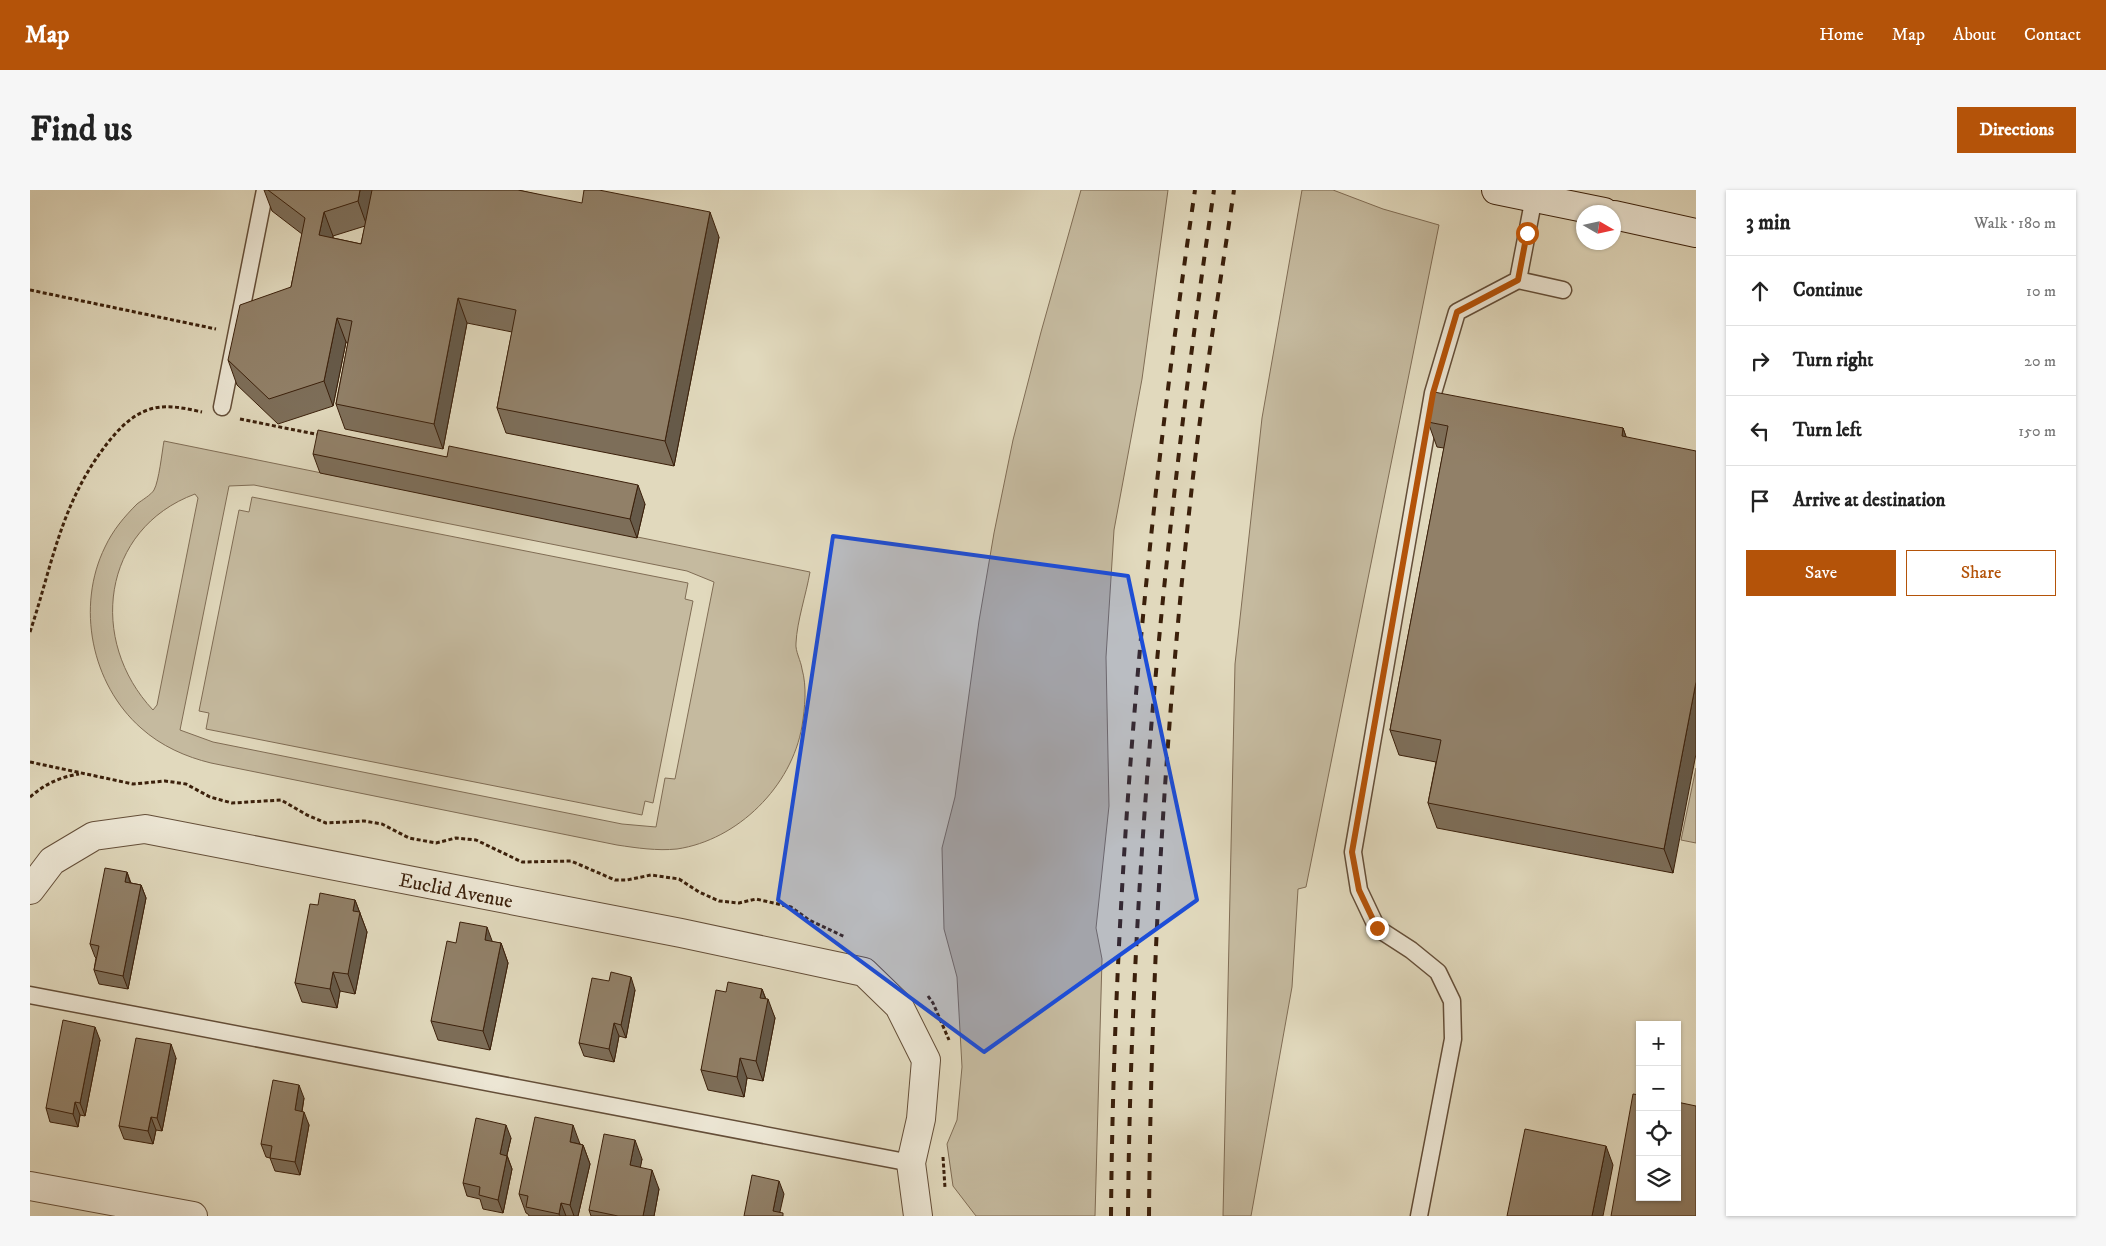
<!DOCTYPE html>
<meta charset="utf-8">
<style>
body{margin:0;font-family:"IM FELL DW Pica",serif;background:#f6f6f6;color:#222}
.controls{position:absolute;right:15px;bottom:15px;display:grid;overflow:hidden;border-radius:0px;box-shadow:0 1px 4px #0004}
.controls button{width:45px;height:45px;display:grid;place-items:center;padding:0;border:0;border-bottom:1px solid #e0e0e0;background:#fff;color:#222;font:25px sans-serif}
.compass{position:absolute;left:1546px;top:15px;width:45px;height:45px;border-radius:50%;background:#fff;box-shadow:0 1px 4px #0004;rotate:99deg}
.stop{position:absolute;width:15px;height:15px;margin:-11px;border:4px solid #b45309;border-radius:50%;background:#fff}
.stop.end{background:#b45309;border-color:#fff;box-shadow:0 1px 5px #0008}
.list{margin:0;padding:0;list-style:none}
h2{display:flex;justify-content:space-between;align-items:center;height:65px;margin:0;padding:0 20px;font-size:21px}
h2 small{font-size:16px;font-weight:400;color:#767676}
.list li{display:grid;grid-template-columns:32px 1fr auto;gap:15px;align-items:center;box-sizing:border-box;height:70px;padding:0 20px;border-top:1px solid #e0e0e0}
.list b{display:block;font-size:19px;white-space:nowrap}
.list em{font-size:16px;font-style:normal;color:#767676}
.actions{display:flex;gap:10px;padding:15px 20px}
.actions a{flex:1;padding:11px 0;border:1px solid #b45309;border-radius:0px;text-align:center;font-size:18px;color:#b45309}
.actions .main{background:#b45309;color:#fff}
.icon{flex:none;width:28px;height:28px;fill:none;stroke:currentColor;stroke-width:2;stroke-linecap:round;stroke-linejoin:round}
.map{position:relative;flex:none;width:1666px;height:1026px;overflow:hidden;border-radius:0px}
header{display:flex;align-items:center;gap:30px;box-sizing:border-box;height:70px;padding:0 25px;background:#b45309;color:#fff}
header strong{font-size:24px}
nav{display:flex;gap:28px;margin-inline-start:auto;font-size:18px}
.intro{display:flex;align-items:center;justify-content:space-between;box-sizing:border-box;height:120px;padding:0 30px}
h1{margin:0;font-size:35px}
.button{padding:12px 22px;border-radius:0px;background:#b45309;color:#fff;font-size:18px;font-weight:700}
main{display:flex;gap:30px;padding:0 30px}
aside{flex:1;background:#fff;border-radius:0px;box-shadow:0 1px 4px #0004}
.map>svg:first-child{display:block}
.green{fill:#c5ba9f;stroke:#806d55;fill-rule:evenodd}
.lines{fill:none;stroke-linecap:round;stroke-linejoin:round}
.lane-casing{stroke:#644e38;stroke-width:19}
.street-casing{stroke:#644e38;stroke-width:30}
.secondary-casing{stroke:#3b200b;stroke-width:30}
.path{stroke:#3b200b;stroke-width:3;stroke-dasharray:4 2.5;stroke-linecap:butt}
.lane{stroke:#ece6d4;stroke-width:16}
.street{stroke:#ece6d4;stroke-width:28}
.secondary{stroke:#ece6d4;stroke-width:28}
.rail{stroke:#3b200b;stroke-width:4;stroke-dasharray:9 9;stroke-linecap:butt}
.wall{fill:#7d6e59;stroke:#3b200b;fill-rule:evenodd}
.shaded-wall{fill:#665a49;stroke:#3b200b}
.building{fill:#918068;stroke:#3b200b}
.route{stroke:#b45309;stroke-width:6}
.marked{fill:#1d4ed8;fill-opacity:0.2;stroke:#1d4ed8;stroke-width:4;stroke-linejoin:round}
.labels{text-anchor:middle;stroke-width:4;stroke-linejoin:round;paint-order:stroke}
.street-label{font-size:20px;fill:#3b200b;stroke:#ece6d4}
</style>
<header>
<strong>Map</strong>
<nav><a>Home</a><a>Map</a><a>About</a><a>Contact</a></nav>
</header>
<div class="intro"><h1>Find us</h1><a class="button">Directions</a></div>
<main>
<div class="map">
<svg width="1666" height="1026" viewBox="0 0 1666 1026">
<rect width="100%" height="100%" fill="#e1d9bd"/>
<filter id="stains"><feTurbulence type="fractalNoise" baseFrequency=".004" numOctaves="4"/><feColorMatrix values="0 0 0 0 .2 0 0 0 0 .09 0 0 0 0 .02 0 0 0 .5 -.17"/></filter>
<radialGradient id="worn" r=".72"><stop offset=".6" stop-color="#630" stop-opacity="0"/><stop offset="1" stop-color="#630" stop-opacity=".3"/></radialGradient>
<path class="green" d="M1051 0H1138L1112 189 1084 340 1076 467 1079 616 1066 738 1072 769 1065 1026H946L923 996 917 954 927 930 932 877 927 787 914 739 912 658 925 607 949 431 964 343 983 250 1011 142Z
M1272 0H1303L1353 19 1409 35 1276 697 1268 699 1262 797 1221 1026H1193L1205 474 1232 228Z
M134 251 780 382C776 405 767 431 766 453 765 461 771 471 772 479 777 497 775 517 772 536 762 596 708 650 647 659 627 661 607 658 587 655L181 573C156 567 131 556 111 538 61 494 46 416 75 357 83 340 94 327 107 314 112 310 121 305 124 300 129 291 132 262 134 251ZM224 295 657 381 684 392 645 589 635 588 626 637 592 634 183 552 150 540 199 296ZM165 304 168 308 127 515 123 520C58 451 71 339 165 304Z
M222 307 658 393 655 409 663 411 623 613 615 611 612 625 176 539 179 523 169 521 209 320 219 322Z
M1666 578V653L1651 650Z"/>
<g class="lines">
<defs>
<path id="lane" d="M1488 90 1533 100
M192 217 235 0
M0 805 881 973
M1389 1026 1423 849 1422 811 1408 782 1381 760 1347 738 1329 700 1323 662 1403 203 1427 122 1488 90 1504 7"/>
<path id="street" d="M0 700 22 671 64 646 115 639 651 743 834 782 869 816 896 870 891 929 881 973 888 1026
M0 996 163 1026"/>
<path id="secondary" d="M1466 0 1574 22
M1584 25 1666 43"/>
</defs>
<use href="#lane" class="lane-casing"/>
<use href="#street" class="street-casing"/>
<use href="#secondary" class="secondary-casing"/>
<path class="path" d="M0 100 186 139
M210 229 290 245
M0 442C22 376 30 317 73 259 84 244 98 228 115 221 134 213 153 218 172 222
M0 572 103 594 135 591 156 594 180 607 202 613 251 610 277 625 296 633 334 631 352 634 379 648 406 653 426 648 446 650 492 672 541 671 585 690H597L621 685 649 689 669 702 689 711 709 713 726 709 761 717 779 730 815 747
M0 607C15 594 30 587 49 584
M898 806 903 813 919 850
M913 967 915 998"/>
<use href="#lane" class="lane"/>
<use href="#street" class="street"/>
<use href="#secondary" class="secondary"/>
<path class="rail" d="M1081 1026C1084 682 1115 340 1165 0
M1098 1026C1101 682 1134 340 1184 0
M1119 1026C1121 779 1135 533 1163 287 1174 191 1190 95 1204 0"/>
</g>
<path class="wall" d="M234 0H488L689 47 644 276 476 243 467 218 482 142 437 133 413 259 315 239 306 214 318 153 316 152 303 216 248 234 207 195 198 170 261 97 272 44 242 21ZM335 36 331 54 303 48V46Z
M1398 232 1593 238 1596 247 1643 683 1407 638 1398 613 1406 572 1369 565 1360 540 1414 258 1407 257Z
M283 264 417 267 615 314 607 348 290 283Z
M97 682 101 693 111 695 116 708 98 799 69 794 64 780 66 768 65 767 60 754Z
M325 710 337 742 325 804 310 801 307 818 272 812 265 793 288 715Z
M463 752 471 753 478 773 460 860 408 850 401 831Z
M732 799 736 809 745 828 733 891 717 888 714 907 678 900 671 880 696 802Z
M605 800 596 848 589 846 584 872 554 866 549 853Z
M70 850 55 926 50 925 48 937 20 932 16 918Z
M146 868 132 941 126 940 123 954 94 949 89 936Z
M274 908 272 922 279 935 270 985 245 981 240 968 236 967 231 954Z
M481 948 477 965 482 979 473 1023 453 1019 450 1009 437 1006 433 993Z
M550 954 553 955 560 974 548 1026H499L498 1024 496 1023 489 1004Z
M612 969 610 977 629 999 624 1026H561L559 1020Z"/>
<path class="shaded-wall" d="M330 0H343L337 36 328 11Z
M294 22 303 46 298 70 289 45Z
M680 22 689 47 644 276 635 251Z
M428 108 437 133 413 259 404 234Z
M307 128 316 152 303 216 294 191Z
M1593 238 1602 263 1592 246Z
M608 295 615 314 607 348 600 329Z
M1666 492V564L1643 683 1634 659Z
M97 682 101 696 95 692Z
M111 695 116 708 98 799 93 786Z
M325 710 337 742 325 804 318 784 323 721Z
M457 737 464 756 455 750Z
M471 753 478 773 460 860 453 841Z
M303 782 310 801 307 818 300 799Z
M601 787 605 800 596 848 591 835Z
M732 799 737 813 738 809 745 828 733 891 726 871 730 808Z
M584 833 589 846 584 872 579 859Z
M65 837 70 850 55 926 50 913Z
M141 854 146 868 132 941 127 928Z
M710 868 717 888 714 907 707 887Z
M269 895 274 908 270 933 265 920Z
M45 912 50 925 48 937 43 924Z
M274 922 279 935 270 985 265 972Z
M121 927 126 940 123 954 118 941Z
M476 935 481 948 474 977 470 964Z
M543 935 550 954 540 952Z
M605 950 612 969 607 995 600 975Z
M553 955 560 974 548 1026H544L540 1015Z
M1576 956 1583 975 1573 1026H1562Z
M477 966 482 979 473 1023 468 1010Z
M622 980 629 999 624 1026H613Z
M749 991 754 1004 749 1026 743 1021Z
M531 1013 536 1026H530L529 1024Z"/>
<path class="building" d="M238 0H330L328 11 294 22 289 45 331 54 342 0H488L552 13 554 0H569L680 22 635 251 467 218 486 120 428 108 404 234 306 214 322 131 307 128 294 191 239 209 198 170 210 115 261 97 275 28Z
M1404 202 1593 238 1592 246 1666 261V492L1634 659 1398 613 1411 550 1360 540 1418 236 1398 232Z
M288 240 417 267 419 256 608 295 600 329 283 264Z
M75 678 97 682 95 692 111 695 93 786 64 780 69 756 60 754Z
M290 703 325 710 323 721 330 722 318 784 303 782 300 799 265 793 280 714 288 715Z
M430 732 457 737 455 750 471 753 453 841 401 831 417 751 426 753Z
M581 782 601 787 591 835 584 833 579 859 549 853 562 788 579 791Z
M698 792 732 799 730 808 738 809 726 871 710 868 707 887 671 880 686 800 696 802Z
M33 830 65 837 50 913 45 912 43 924 16 918Z
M106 848 141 854 127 928 121 927 118 941 89 936Z
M243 890 269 895 265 920 274 922 265 972 240 968 242 956 231 954Z
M1603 904 1610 905V1007H1647V912L1666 916V1026H1581Z
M505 927 543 935 540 952 553 955 540 1015 531 1013 529 1024 496 1017 498 1006 489 1004Z
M446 928 476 935 470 964 477 966 468 1010 449 1005 450 997 433 993Z
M1495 939 1576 956 1562 1026H1477Z
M574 944 605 950 600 975 622 980 613 1026H588L559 1020Z
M722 985 749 991 743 1021 753 1023V1026H714Z"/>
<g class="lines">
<path class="route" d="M1347 738 1329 700 1322 662 1403 203 1427 122 1488 90 1497 43"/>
</g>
<path class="marked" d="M803 346 1098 386 1167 710 954 862 748 710Z"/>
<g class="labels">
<g class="street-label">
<text transform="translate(426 700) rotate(11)" y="7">Euclid Avenue</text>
</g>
</g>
<rect width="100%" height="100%" filter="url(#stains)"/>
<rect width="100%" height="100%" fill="url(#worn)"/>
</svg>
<div class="controls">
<button>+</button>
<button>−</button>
<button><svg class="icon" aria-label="locate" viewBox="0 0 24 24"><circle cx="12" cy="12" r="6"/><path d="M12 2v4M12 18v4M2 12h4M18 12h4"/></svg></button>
<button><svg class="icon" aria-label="layers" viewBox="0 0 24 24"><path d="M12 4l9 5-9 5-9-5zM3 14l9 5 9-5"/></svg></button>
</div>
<svg class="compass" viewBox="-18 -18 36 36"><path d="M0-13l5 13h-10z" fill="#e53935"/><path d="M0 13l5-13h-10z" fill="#767676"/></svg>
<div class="stop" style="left:1497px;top:43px"></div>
<div class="stop end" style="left:1347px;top:738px"></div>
</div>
<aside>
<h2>3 min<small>Walk · 180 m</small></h2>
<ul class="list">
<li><svg class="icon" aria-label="ahead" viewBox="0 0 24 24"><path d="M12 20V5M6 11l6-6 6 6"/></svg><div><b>Continue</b></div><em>10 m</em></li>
<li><svg class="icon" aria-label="right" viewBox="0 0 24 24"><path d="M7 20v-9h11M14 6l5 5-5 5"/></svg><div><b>Turn right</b></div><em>20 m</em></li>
<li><svg class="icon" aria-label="left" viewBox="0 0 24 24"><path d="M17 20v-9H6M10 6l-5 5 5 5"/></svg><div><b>Turn left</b></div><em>150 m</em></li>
<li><svg class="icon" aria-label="arrive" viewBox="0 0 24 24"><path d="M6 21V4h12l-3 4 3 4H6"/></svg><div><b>Arrive at destination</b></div></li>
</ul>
<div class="actions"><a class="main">Save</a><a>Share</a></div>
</aside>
</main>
